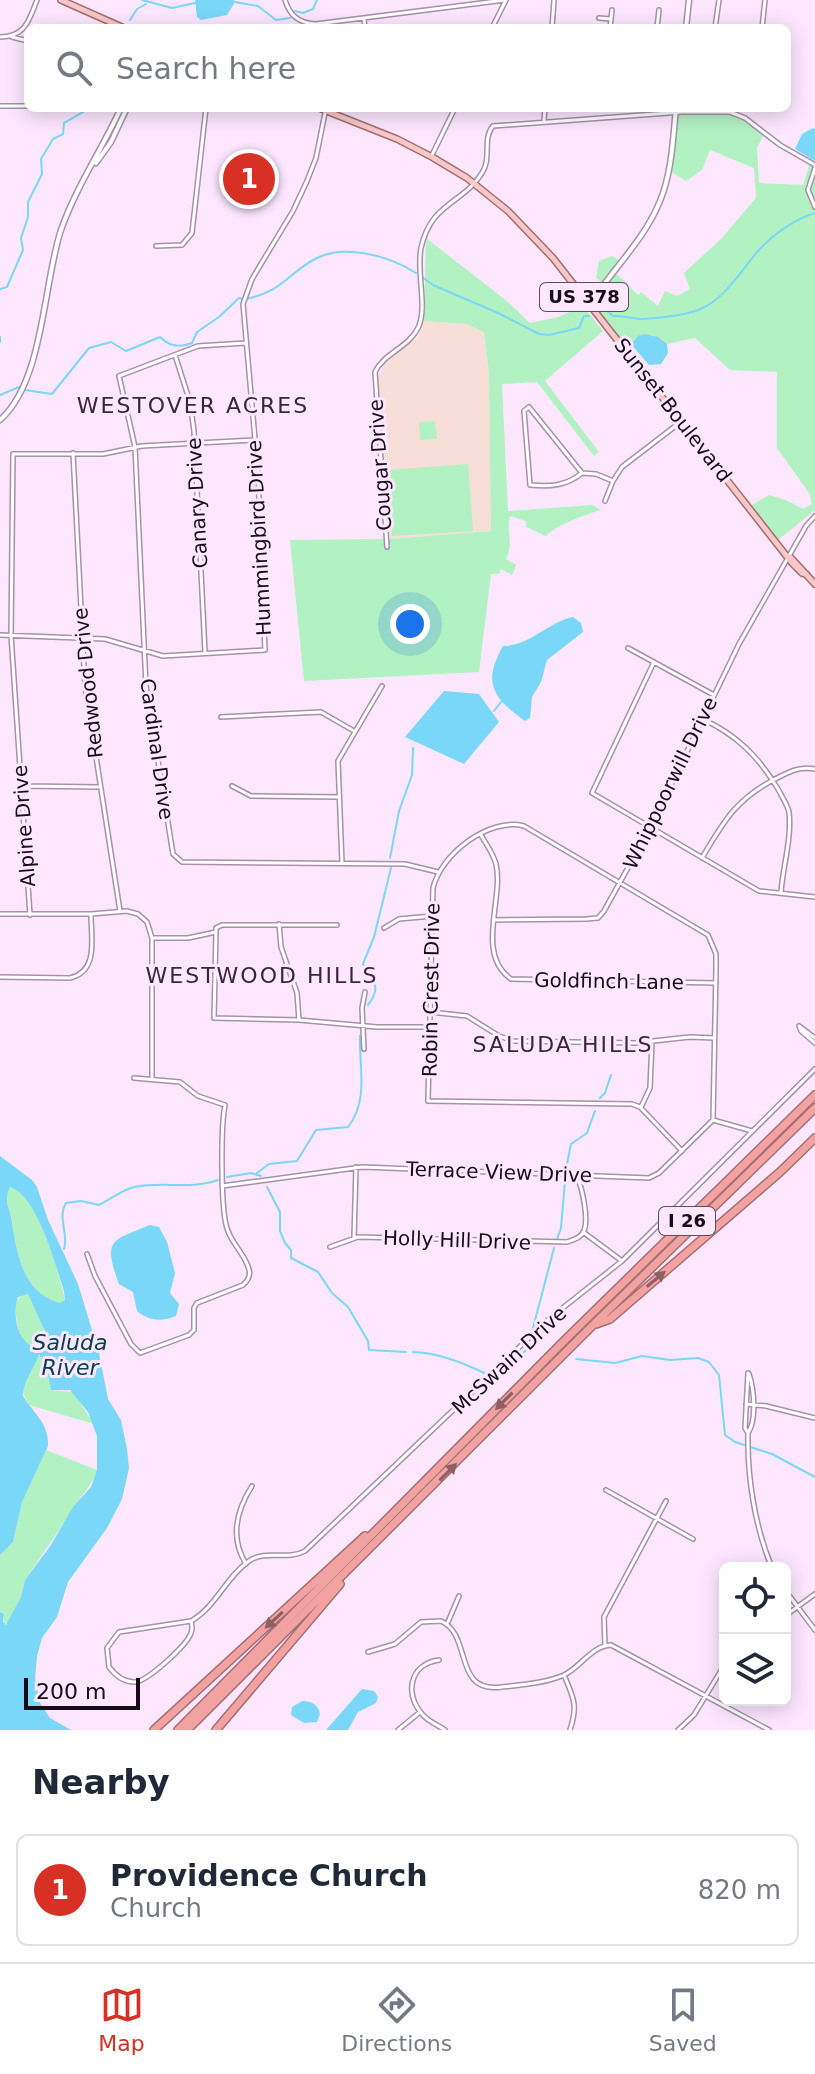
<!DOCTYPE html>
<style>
body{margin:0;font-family:"DejaVu Sans",sans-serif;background:#f6f6f7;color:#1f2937}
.controls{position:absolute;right:24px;bottom:24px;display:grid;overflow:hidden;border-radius:12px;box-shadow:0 4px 20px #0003}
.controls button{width:72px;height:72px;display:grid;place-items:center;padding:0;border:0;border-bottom:2px solid #e0e1e3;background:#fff;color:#1f2937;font:40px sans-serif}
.scale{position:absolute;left:24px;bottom:20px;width:116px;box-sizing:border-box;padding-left:8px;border:4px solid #160d17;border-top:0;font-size:22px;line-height:28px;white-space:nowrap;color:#160d17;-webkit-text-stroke:6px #fce7ff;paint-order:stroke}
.you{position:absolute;left:410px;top:624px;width:28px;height:28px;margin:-20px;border:6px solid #fff;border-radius:50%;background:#1a73e8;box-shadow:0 0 0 12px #1a73e833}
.badge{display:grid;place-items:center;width:52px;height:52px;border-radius:50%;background:#d93025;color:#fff;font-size:26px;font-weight:700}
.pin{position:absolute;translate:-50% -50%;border:4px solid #fff;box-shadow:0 2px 8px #0006}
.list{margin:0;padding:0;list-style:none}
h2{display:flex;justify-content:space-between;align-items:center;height:104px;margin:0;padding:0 32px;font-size:34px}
h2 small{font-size:26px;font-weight:400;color:#747a83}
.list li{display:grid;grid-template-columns:52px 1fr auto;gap:24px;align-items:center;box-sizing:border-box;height:112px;margin:0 16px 16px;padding:0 16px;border:2px solid #e0e1e3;border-radius:12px}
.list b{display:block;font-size:30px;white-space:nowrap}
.list p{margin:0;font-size:26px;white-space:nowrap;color:#747a83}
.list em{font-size:26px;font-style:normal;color:#747a83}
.icon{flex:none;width:44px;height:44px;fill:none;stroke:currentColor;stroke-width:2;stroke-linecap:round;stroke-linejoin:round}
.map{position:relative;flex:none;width:815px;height:1730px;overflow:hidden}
.search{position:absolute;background:#fff;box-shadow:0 4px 20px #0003;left:24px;right:24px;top:24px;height:88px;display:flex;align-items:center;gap:20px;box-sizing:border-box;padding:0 28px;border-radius:12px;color:#747a83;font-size:30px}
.sheet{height:232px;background:#fff}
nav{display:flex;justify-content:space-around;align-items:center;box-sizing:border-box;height:112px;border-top:2px solid #e0e1e3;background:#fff;font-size:22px;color:#747a83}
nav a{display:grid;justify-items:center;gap:4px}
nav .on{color:#d93025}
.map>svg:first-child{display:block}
.education{fill:#f8ded9}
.green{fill:#b2f1c2}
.water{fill:#7ad7f7;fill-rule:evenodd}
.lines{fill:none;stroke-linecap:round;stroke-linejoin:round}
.stream{stroke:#7ad7f7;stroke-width:2}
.minor-casing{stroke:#a790ab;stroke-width:6}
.tertiary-casing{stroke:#a790ab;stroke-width:7}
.primary-casing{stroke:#a56e71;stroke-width:8}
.motorway-casing{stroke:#a56e71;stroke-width:10}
.minor{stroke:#fff;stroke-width:3}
.tertiary{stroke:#fff;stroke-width:4}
.primary{stroke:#f7c8c7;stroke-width:5}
.motorway{stroke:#f2a3a1;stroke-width:7}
.oneway{fill:#8f6063}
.labels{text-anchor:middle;stroke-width:6;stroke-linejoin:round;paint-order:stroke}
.shield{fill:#fce7ff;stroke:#5b4e5d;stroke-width:2}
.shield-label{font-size:18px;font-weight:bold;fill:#160d17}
.street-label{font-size:20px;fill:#160d17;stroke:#fce7ff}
.neighbourhood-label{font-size:22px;letter-spacing:2px;fill:#39263c;stroke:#fce7ff}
.water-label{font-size:22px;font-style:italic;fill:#074252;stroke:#fce7ff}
</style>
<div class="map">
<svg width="815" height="1730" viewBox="0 0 815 1730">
<rect width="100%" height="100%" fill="#fce7ff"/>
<path class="education" d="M424 321 467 324 484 331 489 373 492 531 390 539 376 382 385 362 418 337Z"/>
<path class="green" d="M717 111 740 115 765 133 757 148 759 183 803 185 810 163 815 165V510L777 541 749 507 769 495 786 500 803 509 812 504 809 493 777 448V372L730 370 695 338 667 344 652 335 635 339 625 349 594 309 607 300 614 307 630 304 596 278 599 261 612 256 621 261 614 271 638 295 641 292 658 306 665 291 677 296 690 289 684 273 721 239 756 198 754 168 710 150 702 170 686 181 668 170 676 112Z
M426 238 507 301 530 323 558 317 583 306 603 331 545 381 599 452 594 456 537 382 502 384 508 511 593 505 601 510C587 514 554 526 546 536L526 527V521L510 516C506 533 514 543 506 559L516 565 512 575 501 569 499 574H491L479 672 304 681 290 540 390 539 491 531 489 373 484 332 467 324 424 321Z
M435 421 437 439 420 440 419 422Z
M468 464 473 531 392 536 387 470Z
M10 1186C39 1198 56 1266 64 1295L65 1300 60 1304C18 1290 18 1251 11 1216 8 1204 4 1198 10 1186Z
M23 1294H28C37 1308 46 1325 45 1342L36 1347 26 1344C17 1334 15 1314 16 1301Z
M39 1354 47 1371 51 1390 73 1392 94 1424 29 1405C15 1384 33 1373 39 1354Z
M46 1450 97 1470 95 1477 25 1580 21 1597 8 1623 4 1625V1614L0 1612V1555L13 1542 22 1502Z"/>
<path class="water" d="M195 0H234L235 2 227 15 201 20 197 17Z
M813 128 815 129V161L795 149 802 134Z
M645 334 658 337 667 344 668 353 661 364 649 365 631 344 638 336Z
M573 617 581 623 583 632 547 660 541 682 532 697 530 718 525 721C493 698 482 683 503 646 530 646 548 622 573 617Z
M444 691 479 694 499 722 464 764 405 737Z
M0 1156 32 1180 37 1187 48 1220 78 1284 99 1353 108 1399 121 1420 127 1449 129 1468 122 1499 107 1528 68 1582 57 1617 42 1638 37 1656 35 1678 40 1703 50 1718 71 1730H0V1612L4 1614 3 1622 6 1625 21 1597 25 1580 51 1545 73 1507 91 1487 97 1470V1436L88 1412 70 1390H51L47 1371 39 1354C34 1370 24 1378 23 1396 34 1414 49 1423 48 1446L22 1502 13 1542 0 1555ZM10 1187C38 1196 55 1265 64 1291L65 1300 60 1303C20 1292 17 1250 11 1217 8 1204 4 1199 10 1187ZM28 1294 45 1331V1342L36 1347C17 1344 12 1313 18 1297Z
M150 1225 159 1227 167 1242 175 1273 170 1293 179 1304 176 1316C162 1322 148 1321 137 1311L133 1292 119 1284C103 1240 110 1241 150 1225Z
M362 1689 374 1691 378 1697 376 1703 358 1712 348 1730H326Z
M302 1701C311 1701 318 1704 320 1714L317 1722 304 1723 291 1715 292 1707Z"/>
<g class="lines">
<path class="stream" d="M142 0 172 8 195 3
M235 2 258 6 276 20 290 18
M295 11 303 13 313 9 317 0
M130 20 137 9 146 4
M422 277 433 285 498 313 539 334 549 335 579 328 584 316H589
M0 289 7 287 23 250 21 238 28 217V202L42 174 41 159 53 139 63 134 64 123 90 108
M246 299C283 291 286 275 315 259 344 243 389 256 416 273
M606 310 613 316C624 315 633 319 643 319 658 318 685 315 698 310 724 301 741 270 759 250 774 234 794 220 815 213
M0 337V342
M25 390 52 394 89 348 111 342 126 351 160 337C169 346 180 348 192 343L197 332 219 317 239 298 243 299
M0 395 19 387
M494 711 501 702
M390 858 399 811 412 775 413 748
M368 1005C383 985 372 982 363 964L374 937 391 868
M600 1098 605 1093 611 1075
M566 1169 571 1144 587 1133 595 1111
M257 1173 269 1164 297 1161 316 1130 348 1127C369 1100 359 1067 360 1036
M227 1177 251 1173 261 1176
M267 1187 280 1212V1231L285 1243 291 1250V1258L318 1272 332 1293 348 1307 368 1341 369 1350 406 1352
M557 1239 561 1228 565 1181
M64 1249C69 1234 57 1218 66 1203L81 1201 99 1205C111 1199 122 1190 134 1187 163 1181 190 1190 218 1180
M533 1328 554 1248
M413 1352C443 1353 470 1366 497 1379L537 1339H545
M576 1359 615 1363 642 1356 670 1360 698 1358 709 1362 719 1375 725 1435 735 1442 772 1454 815 1477"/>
<defs>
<path id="minor" d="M285 0C290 16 299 23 316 24L505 0
M599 18 611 19
M364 19 365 28
M492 28 506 0
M552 28 554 0
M610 28 612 10
M657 28 659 10
M715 28 719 0
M762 28 765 0
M0 37C25 37 29 21 37 0
M12 37 28 41
M0 106H28
M544 120 545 108
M432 155 455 108
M815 168 808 190 815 207
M156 246 182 245 192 233 206 108
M245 343 198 346 119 376 135 447 146 686 173 854 182 862 405 864 438 872
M175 355 190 402 194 431 205 652
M529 407 582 473C566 486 550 487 530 485L524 411Z
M73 453 85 686 120 911
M582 473 596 474 613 481
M605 501 613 481 622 467 682 421
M387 547 375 372C384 353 409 347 418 328 428 308 416 272 421 248 431 202 463 204 482 173 492 158 482 139 493 126L682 112H730L745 118 780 145 815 165
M0 635 105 639 163 656 265 650 258 473 243 304 252 279 293 211 307 181 316 158 326 108
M628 648 714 695
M654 662 592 793 759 891 815 897
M221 717 321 712 354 731
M702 719C736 734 759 757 778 789 782 797 787 804 789 812 792 838 783 866 781 892
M22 786 98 787
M232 786 251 796 339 797
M481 835C486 844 493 853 496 864 504 899 475 954 511 979L716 983
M702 858C724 820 738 797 779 777 791 771 801 766 815 769
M342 863 338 761 382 686
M0 914H91L127 911 138 914 147 922 152 938V1078
M30 915 11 635 13 454H103L142 446 254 440
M494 920 587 919 598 918 604 911 650 828 739 644 806 526 815 516
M279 924 281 947 297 993 299 1020
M384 928 399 919 432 916
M216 932 214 1018 299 1020 377 1027H428
M154 938H188L216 932V928L222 925H337
M0 977 70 978C99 971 91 938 91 915
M430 1012 467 1016 499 1036 513 1041 635 1043 690 1037 714 1038
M815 1038 799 1026 801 1031 815 1043
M364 1049 362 1008 365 992
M641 1107 650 1088 652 1041
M713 1120 752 1131
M682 1151 640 1107 632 1104 428 1101 433 888C441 854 489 817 524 826L708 935 716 954V970L713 1120
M222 1186 362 1167 649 1178 659 1173 713 1120
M583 1232 622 1261
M354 1238 356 1167
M330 1247 358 1237 567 1242C573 1240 581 1238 584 1231 589 1218 582 1188 577 1176
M87 1254 95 1276 131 1344 140 1353 189 1335 194 1330V1308L197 1303 243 1285C253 1276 250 1269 244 1258 239 1249 231 1240 228 1231 220 1213 221 1125 225 1105L198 1096 180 1082 134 1078
M748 1373 745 1428 748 1433C747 1477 755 1527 772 1568
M746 1404 766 1406 815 1418
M748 1433C757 1420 754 1389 749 1374
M606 1490 693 1539
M246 1564C230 1538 236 1511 252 1486
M785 1590 815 1630
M785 1616 815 1594
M191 1621C216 1607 226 1577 249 1561 266 1549 287 1561 305 1551L550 1318 622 1261 815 1069
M191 1621C192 1626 193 1628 191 1633 187 1645 148 1681 135 1682 123 1682 115 1675 109 1667L107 1648 119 1632Z
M448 1622 459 1596
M605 1645 604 1617 666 1501
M368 1652 395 1644 421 1622 441 1621C473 1635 452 1694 502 1687 521 1685 546 1683 564 1675 581 1667 591 1646 611 1645L769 1730
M439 1660C409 1664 404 1695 423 1715 429 1722 438 1725 445 1730
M564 1675C574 1699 578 1705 570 1730
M398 1730 420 1712
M678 1730 694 1715 725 1664"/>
<path id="tertiary" d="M686 28 689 0
M96 163 111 142 127 108
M590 304C612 270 645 239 660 201 672 172 673 138 676 108
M0 420C44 381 43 284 61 230 76 187 102 149 121 108"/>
<path id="primary" d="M61 0 124 28
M319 108 397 139 432 157 467 178 508 211 553 258 792 563 802 573 806 574
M790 557 815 584"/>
<path id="motorway" d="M596 1324 610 1319 780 1172 815 1138
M154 1730 365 1536
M178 1730 566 1339 815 1095
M187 1730 594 1324 815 1108
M216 1730 340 1584"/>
</defs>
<use href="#minor" class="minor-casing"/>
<use href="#tertiary" class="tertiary-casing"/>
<use href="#primary" class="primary-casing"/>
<use href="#motorway" class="motorway-casing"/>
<use href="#minor" class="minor"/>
<use href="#tertiary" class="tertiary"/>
<use href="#primary" class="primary"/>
<use href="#motorway" class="motorway"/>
</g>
<defs><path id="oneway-solid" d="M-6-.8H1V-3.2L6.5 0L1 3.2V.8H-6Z" transform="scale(2)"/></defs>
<g class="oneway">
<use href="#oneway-solid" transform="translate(656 1279) rotate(-40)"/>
<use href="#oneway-solid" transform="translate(504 1401) rotate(135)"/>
<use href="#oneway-solid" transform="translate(448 1472) rotate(-45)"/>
<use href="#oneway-solid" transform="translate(274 1620) rotate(137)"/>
</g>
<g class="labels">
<g class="shield">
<rect x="540" y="283" width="88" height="28" rx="6"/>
<rect x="659" y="1207" width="56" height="28" rx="6"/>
</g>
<g class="shield-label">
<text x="584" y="303">US 378</text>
<text x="687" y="1227">I 26</text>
</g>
<g class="street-label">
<text transform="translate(673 410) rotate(52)" y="7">Sunset Boulevard</text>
<text transform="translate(380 465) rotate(-94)" y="7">Cougar Drive</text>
<text transform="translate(197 503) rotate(-93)" y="7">Canary Drive</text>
<text transform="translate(259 538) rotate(-93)" y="7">Hummingbird Drive</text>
<text transform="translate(88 683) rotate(-96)" y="7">Redwood Drive</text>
<text transform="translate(157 749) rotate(82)" y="7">Cardinal Drive</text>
<text transform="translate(670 783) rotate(-64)" y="7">Whippoorwill Drive</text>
<text transform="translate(24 826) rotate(-94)" y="7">Alpine Drive</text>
<text transform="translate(609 981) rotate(1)" y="7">Goldfinch Lane</text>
<text transform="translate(431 990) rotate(-89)" y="7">Robin Crest Drive</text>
<text transform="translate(499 1172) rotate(2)" y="7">Terrace View Drive</text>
<text transform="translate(457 1240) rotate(2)" y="7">Holly Hill Drive</text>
<text transform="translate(509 1360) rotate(-43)" y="7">McSwain Drive</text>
</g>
<g class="neighbourhood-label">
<text x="193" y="413">WESTOVER ACRES</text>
<text x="262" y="983">WESTWOOD HILLS</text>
<text x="563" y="1052">SALUDA HILLS</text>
</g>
<g class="water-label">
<text x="70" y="1350">Saluda<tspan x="70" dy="25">River</tspan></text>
</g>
</g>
</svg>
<div class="controls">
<button><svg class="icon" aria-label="locate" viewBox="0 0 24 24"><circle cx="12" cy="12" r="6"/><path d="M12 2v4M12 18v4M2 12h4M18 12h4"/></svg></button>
<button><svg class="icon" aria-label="layers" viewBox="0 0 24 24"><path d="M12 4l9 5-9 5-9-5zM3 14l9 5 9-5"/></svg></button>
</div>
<div class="scale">200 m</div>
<div class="you"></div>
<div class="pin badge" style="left:249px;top:179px">1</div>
<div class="search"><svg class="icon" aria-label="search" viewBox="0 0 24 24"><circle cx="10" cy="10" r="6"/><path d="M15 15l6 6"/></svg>Search here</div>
</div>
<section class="sheet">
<h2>Nearby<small></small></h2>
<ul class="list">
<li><span class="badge">1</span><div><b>Providence Church</b><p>Church</p></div><em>820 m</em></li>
</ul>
</section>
<nav>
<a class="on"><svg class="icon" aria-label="map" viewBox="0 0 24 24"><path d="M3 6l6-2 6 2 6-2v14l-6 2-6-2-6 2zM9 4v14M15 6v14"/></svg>Map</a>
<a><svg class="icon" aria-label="directions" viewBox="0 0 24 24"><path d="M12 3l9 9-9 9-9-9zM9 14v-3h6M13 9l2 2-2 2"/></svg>Directions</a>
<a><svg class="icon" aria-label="saved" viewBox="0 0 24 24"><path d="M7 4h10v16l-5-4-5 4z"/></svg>Saved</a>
</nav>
